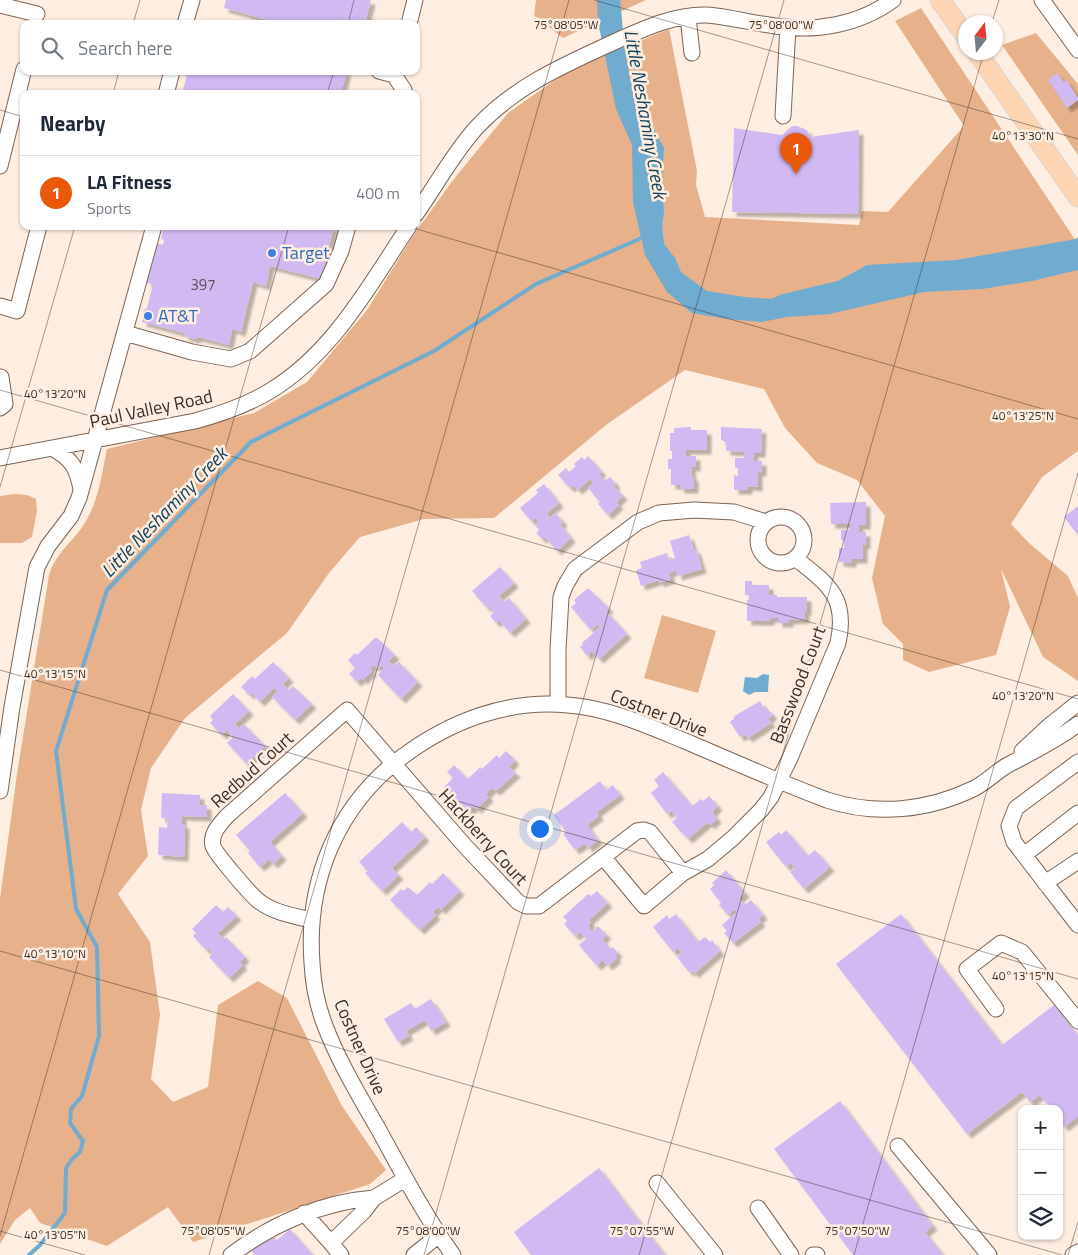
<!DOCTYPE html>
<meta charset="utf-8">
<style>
body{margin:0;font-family:"Titillium Web",sans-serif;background:#f6f6f7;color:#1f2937}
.controls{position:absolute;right:15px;bottom:15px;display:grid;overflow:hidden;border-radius:10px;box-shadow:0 1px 4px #0004}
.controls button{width:45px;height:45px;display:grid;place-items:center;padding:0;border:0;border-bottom:1px solid #e0e1e3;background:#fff;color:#1f2937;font:25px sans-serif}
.compass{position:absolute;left:958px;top:15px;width:45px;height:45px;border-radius:50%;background:#fff;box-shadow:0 1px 4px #0004;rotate:16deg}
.you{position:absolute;left:539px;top:828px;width:18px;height:18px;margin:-12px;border:4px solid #fff;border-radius:50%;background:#1a73e8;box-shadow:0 0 0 8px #1a73e833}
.badge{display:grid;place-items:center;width:32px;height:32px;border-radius:50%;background:#ea580c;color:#fff;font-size:16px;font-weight:700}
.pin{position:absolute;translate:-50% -41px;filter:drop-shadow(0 1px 2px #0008)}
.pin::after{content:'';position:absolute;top:26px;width:18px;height:15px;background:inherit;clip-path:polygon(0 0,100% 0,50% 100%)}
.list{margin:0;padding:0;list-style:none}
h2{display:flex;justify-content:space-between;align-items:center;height:65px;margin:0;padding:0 20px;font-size:21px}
h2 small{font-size:16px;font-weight:400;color:#747a83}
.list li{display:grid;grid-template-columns:32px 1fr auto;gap:15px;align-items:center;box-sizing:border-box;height:75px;padding:0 20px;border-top:1px solid #e0e1e3}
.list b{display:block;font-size:19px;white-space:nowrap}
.list p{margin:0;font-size:16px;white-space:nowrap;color:#747a83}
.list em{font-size:16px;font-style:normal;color:#747a83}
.icon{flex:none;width:28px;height:28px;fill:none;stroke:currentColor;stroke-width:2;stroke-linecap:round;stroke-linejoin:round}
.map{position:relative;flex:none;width:1078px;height:1255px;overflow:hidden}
.search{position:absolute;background:#fff;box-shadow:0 1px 4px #0004;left:20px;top:20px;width:400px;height:55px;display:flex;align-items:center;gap:12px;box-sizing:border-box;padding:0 18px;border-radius:10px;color:#747a83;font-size:19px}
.panel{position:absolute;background:#fff;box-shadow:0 1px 4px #0004;left:20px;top:90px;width:400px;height:140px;border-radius:10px}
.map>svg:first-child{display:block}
.green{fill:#e7b18c}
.water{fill:#70abd0}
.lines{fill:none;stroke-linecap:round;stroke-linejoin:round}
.stream{stroke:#70abd0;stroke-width:4}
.building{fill:#d1b9f1;filter:url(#shadow)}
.minor-casing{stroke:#7c6453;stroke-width:17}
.major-casing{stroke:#d7d5d4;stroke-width:21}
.minor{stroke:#fff;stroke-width:15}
.major{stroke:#fed5b3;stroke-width:19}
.ticks{fill:none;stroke:#392f27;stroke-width:1;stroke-opacity:0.45}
.shop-dot{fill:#3f7fe0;stroke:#feede1;stroke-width:2}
.labels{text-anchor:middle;stroke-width:5;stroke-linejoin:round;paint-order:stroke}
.number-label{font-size:15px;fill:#5f525a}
.shop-label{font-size:18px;fill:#366cbe;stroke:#feede1;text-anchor:start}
.street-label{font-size:18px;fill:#392f27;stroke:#feede1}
.water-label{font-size:19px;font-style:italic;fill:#13435c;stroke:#feede1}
.ticks-label{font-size:12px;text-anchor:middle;fill:#392f27;stroke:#feede1;stroke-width:5;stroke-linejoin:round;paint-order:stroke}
</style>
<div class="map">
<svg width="1078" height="1255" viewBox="0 0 1078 1255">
<defs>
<filter id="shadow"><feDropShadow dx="4.5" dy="4.5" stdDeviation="1" flood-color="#0004"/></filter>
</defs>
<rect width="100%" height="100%" fill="#feede1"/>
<path class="green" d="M536 0H646L563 38 534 15Z
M921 8 1078 244V451L1042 477 1011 524 1029 543 1068 576 1078 598V681L1043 657 1001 569 1010 607 996 655 929 672 903 660V644L883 624 872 578 885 516 857 480 817 463 785 428 764 389 685 370 606 425 494 518 424 519 360 537 329 573 287 633 185 718 151 768 141 810 148 856 118 894 150 942 160 1015 151 1079 173 1102 208 1087 218 1005 258 981 287 998 342 1106 386 1170 370 1184 193 1242 168 1207 107 1246 40 1223 30 1208 15 1220 0 1244V899L17 774 49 575C57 550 74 542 86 521 99 499 102 473 107 449L254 413 307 382 367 310 413 236 453 180 508 113 569 70 669 29 697 171 696 185 705 217 859 225 862 211 888 212 964 126 895 21Z
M1036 33 1078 84V155L1002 45Z
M14 494 27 495 36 499 37 511 32 537 22 543H0V496Z
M662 615 716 631 698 693 644 678Z"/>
<path class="water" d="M597 0H620L625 49 630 79 637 98 664 148 662 181 664 212 662 226 664 244 675 258 681 272 707 291 745 297 771 299 783 294 838 281 867 265 956 260 1071 240 1078 238V270L1032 281 982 289 924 292 830 314 787 317 762 322 727 319 692 313 667 292 645 255 633 202 632 145 616 109 598 22Z
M763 674 769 675 768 692H755L749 695 743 691 745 677 757 678Z"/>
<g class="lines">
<path class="stream" d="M29 1255 40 1245 65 1213 66 1168 72 1159 80 1152 83 1141 70 1123 71 1109 82 1096 99 1036 97 947 76 909 56 751 107 590 251 442 434 351 536 284 644 237"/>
</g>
<path class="building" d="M226 0H371L365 24H283L224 8Z
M185 71H347L342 90 354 94H183L182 93 187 76 184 75Z
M1057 73 1064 82 1066 80 1078 98V100L1067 108 1048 80Z
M792 126H797L807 130 810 137 859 130 858 214 732 212 734 128 782 135Z
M164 226H334L321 279 270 266 266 286 253 282 241 332 232 329 229 345 198 337 195 339 185 336 184 333 142 322 144 310 147 308 153 284 147 283V276L157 243 163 245 164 240 161 239Z
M691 427V430H707V450H686V456H696V467H691L692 477H694V489H680V485H671V469H668V459H672V451H670V433H674V428Z
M721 427 762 429 761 453H754L753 461H762V472H758V487L748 486V490H734V475L738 476V468H735V458H744V452L726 451V442L721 440Z
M588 456 602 472 599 474 605 481 610 477 616 484 614 486 623 496 616 502 619 505 608 515 598 504 600 502 588 488 594 482 590 479 578 490 573 485 570 488 558 475 566 468 569 472 576 466 574 464 582 457 584 460Z
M544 484 559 503 547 513 550 518 556 513 563 522 560 524 571 538 557 551 545 537 542 539 536 533 539 530 535 525 539 522 535 518 531 521 520 508 538 493 536 490Z
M866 502V525H859V532H866V544L863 545V559H852V563L839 562V548H844V541L841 540V530H850V524H831L830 503Z
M1078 506V535L1064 517Z
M689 535 694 550 696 549 702 569 678 576 676 570 669 573 671 579 659 583V580L641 586 636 570 642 568 640 562 667 553 669 560 675 558 670 541Z
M500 567 514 583 499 596 504 602 509 598 526 619 510 633 499 620 496 623 490 616 494 613 489 606 487 608 472 591Z
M745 581H752V585H769V595H777V597H807V611H805V619L789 620V623H778V618H770V621H747V600H749V595H745Z
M588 588 609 608 606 611 627 634 599 659 592 651 587 656 580 647 583 644 582 643 600 627 598 624 591 630 571 607 576 603 574 600Z
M376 637 395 655 389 661 394 666 399 662 418 682 401 699 378 675 384 668 382 665 378 669 374 665 370 668 372 671 363 680 361 678 357 682 349 674 355 668 348 660 355 653 357 655Z
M273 662 289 678 283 684 289 690 293 686 312 704 295 720 272 697 278 692 274 688 260 702 252 693 250 695 241 687 252 676 255 679Z
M233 694 249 711 235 724 239 729 244 724 265 746 247 764 227 743 233 737 227 730 222 735 210 723 213 720 210 716Z
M760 701 765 710 767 708 773 715 768 719 771 723 748 738 745 734 740 737 730 722 735 718 733 717Z
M506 751 515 760 509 767 516 773 496 791 492 788 486 794 489 797 477 809 474 806 469 811 444 787 453 778 447 772 454 765 468 779 480 767 482 769 497 755 499 758Z
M663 772 692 806 701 799 703 801 709 796 718 806 712 812 717 819 710 825 708 822 688 839 672 822 677 818 671 811 667 814 651 793 659 786 654 780Z
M600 781 606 790 613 785 620 795 597 812 599 816 587 825 598 840 588 848 585 843 575 850 563 834 566 832 554 815Z
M162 793 200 795V805H207V817L182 816V824H185L184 857 158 855 159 827 167 828 168 818H161Z
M285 793 303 813 270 842 282 856 273 864 269 859 260 867 248 853 250 851 236 835Z
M402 822 411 832 416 827 425 837 392 868 399 875 382 891 365 873 368 871 359 862Z
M786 830 808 856 815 850 830 867 804 889 790 872 795 868 791 863 786 867 766 842 779 832 781 835Z
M726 870 745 893 739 898 745 905 751 900 763 915 758 919 761 922 733 943 724 933 727 931 722 925 737 912 735 909 728 915 719 905 721 903 710 889 714 885 712 883Z
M443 873 460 891 441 910 438 907 433 912 436 915 420 930 390 900 401 889 403 891 408 887 417 895 430 882 432 884Z
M597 891 608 903 589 920 591 923 588 926 592 932 598 926 607 935 602 939 611 949 613 947 618 953 615 955 617 958 608 966 603 960 597 966 579 945 586 939 580 932 575 936 564 924 567 921 563 917 588 894 591 896Z
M216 905 223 912 228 907 237 916 218 933 224 939 226 937 245 957 240 962 243 965 229 978 209 957 213 953 208 948 206 950 193 936 196 933 192 929Z
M676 914 698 942 705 937 710 942 712 940 720 951 694 974 692 970 689 972 677 957 682 953 678 948 673 952 653 927 667 915 669 919Z
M901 914 1002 1045 1054 1005 1078 1036V1116L1064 1127 1059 1120V1109H1051L1040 1095 1030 1102 1022 1092 967 1134 836 964Z
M431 999 446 1022 431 1031 425 1020 406 1031 409 1036 398 1042 384 1019 411 1003 415 1009Z
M840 1101 933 1226 925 1232 943 1255H853L774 1149Z
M599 1168 665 1255H531L514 1232Z
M290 1229 313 1255H255L250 1249 269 1232 276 1241Z"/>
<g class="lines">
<defs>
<path id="minor" d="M1042 0 1078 50
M0 5 37 14
M688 17 692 53
M185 24 192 0
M409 24 415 0
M379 71 394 75
M396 71 394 75 404 90V94
M166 94 172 71
M783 116 788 27
M0 166 24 69
M416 214C435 187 454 152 477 127 515 86 564 65 614 42 643 29 674 14 707 15 730 17 752 23 775 26 816 32 859 25 893 0
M0 306 17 311 39 226
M125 333 192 352 231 359 250 351 326 284 341 251 348 226
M0 408 5 404 1 377
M52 448C72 459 77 468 81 489
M0 458 195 421C221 414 247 405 270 391 333 353 369 286 409 226
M758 540a23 23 0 1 1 46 0a23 23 0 1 1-46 0Z
M558 704V650L561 597 565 586 575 569 638 522 659 513 694 510 734 512 766 522
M1022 751 1049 726 1078 703
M1078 762 1016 808 1009 826 1014 842 1078 925
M0 791 12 707 37 567 48 546 71 516 79 498 154 226
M1024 855 1078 813
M604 858 644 906 683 873 708 859 733 838 761 810 771 797 790 758 838 643C848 597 828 584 795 558
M1045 883 1078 861
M311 920C294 916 275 913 260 902 253 898 215 853 213 846 210 834 220 824 227 816L347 710 465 846 518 902 526 906H539L637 831 644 830 650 832 683 873
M996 1009 967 969 1001 943 1022 952 1078 1021
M898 1146 989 1255
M657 1183 715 1255
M758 1208 791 1255
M304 1213 331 1243
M231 1255C272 1224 322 1202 374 1198
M341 1255 331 1243 364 1211 374 1198 405 1179
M414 1255 439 1235
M453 1255C425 1216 403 1174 380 1132 360 1097 338 1061 324 1023 317 1004 313 983 312 963 306 882 336 807 402 757 450 721 508 699 568 705 609 708 648 726 685 741 732 761 779 782 827 800 876 816 928 811 975 788 986 782 995 773 1006 766 1030 753 1056 741 1078 724
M813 1255H817
M1073 1255 1078 1252"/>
<path id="major" d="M940 0 966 36
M977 52 1078 197"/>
</defs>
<use href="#minor" class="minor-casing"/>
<use href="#major" class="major-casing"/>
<use href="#minor" class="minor"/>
<use href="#major" class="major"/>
</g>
<path class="ticks" d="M594 0 1078 139M992 22 999 0M133 24 140 0M348 24 354 0M113 94 119 71M327 94 334 71M0 110 24 117M406 226 1078 419M0 390 1078 699M0 487 75 226M0 670 1078 979M0 951 1062 1255M0 1231 85 1255M0 1236 289 226M209 1255 569 0M424 1255 784 0M639 1255 984 52M854 1255 1078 473M1068 1255 1078 1222"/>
<g class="shop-dot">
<circle cx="272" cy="253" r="5"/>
<circle cx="148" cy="316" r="5"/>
</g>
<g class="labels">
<g class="number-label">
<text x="203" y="290">397</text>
</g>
<g class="shop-label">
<text x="282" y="259">Target</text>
<text x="158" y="322">AT&amp;T</text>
</g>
<g class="street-label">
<text transform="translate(151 409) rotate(-12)" y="6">Paul Valley Road</text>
<text transform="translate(798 685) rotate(-69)" y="6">Basswood Court</text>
<text transform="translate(659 713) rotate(21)" y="6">Costner Drive</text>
<text transform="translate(252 770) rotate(-42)" y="6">Redbud Court</text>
<text transform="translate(483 837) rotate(48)" y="6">Hackberry Court</text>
<text transform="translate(360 1047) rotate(66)" y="6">Costner Drive</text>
</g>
<g class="water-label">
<text transform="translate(646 114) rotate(80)" y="7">Little Neshaminy Creek</text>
<text transform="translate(164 512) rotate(-46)" y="7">Little Neshaminy Creek</text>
</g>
</g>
<g class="ticks-label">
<text x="566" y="29">75°08'05"W</text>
<text x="781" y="29">75°08'00"W</text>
<text x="1023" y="140">40°13'30"N</text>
<text x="55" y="398">40°13'20"N</text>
<text x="1023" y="420">40°13'25"N</text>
<text x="55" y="678">40°13'15"N</text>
<text x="1023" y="700">40°13'20"N</text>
<text x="55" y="958">40°13'10"N</text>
<text x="1023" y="980">40°13'15"N</text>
<text x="213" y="1235">75°08'05"W</text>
<text x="428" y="1235">75°08'00"W</text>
<text x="642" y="1235">75°07'55"W</text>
<text x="857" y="1235">75°07'50"W</text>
<text x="55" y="1239">40°13'05"N</text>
</g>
</svg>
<div class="controls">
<button>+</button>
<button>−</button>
<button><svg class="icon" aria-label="layers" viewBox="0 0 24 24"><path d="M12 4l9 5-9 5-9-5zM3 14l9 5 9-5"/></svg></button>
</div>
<svg class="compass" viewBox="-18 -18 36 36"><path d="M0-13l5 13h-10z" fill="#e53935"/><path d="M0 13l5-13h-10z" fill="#747a83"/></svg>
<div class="you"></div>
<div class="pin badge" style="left:796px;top:174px">1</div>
<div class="search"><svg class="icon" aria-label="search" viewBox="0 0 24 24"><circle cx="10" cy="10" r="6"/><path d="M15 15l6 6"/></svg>Search here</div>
<section class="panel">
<h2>Nearby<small></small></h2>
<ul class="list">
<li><span class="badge">1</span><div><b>LA Fitness</b><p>Sports</p></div><em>400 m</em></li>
</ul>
</section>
</div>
